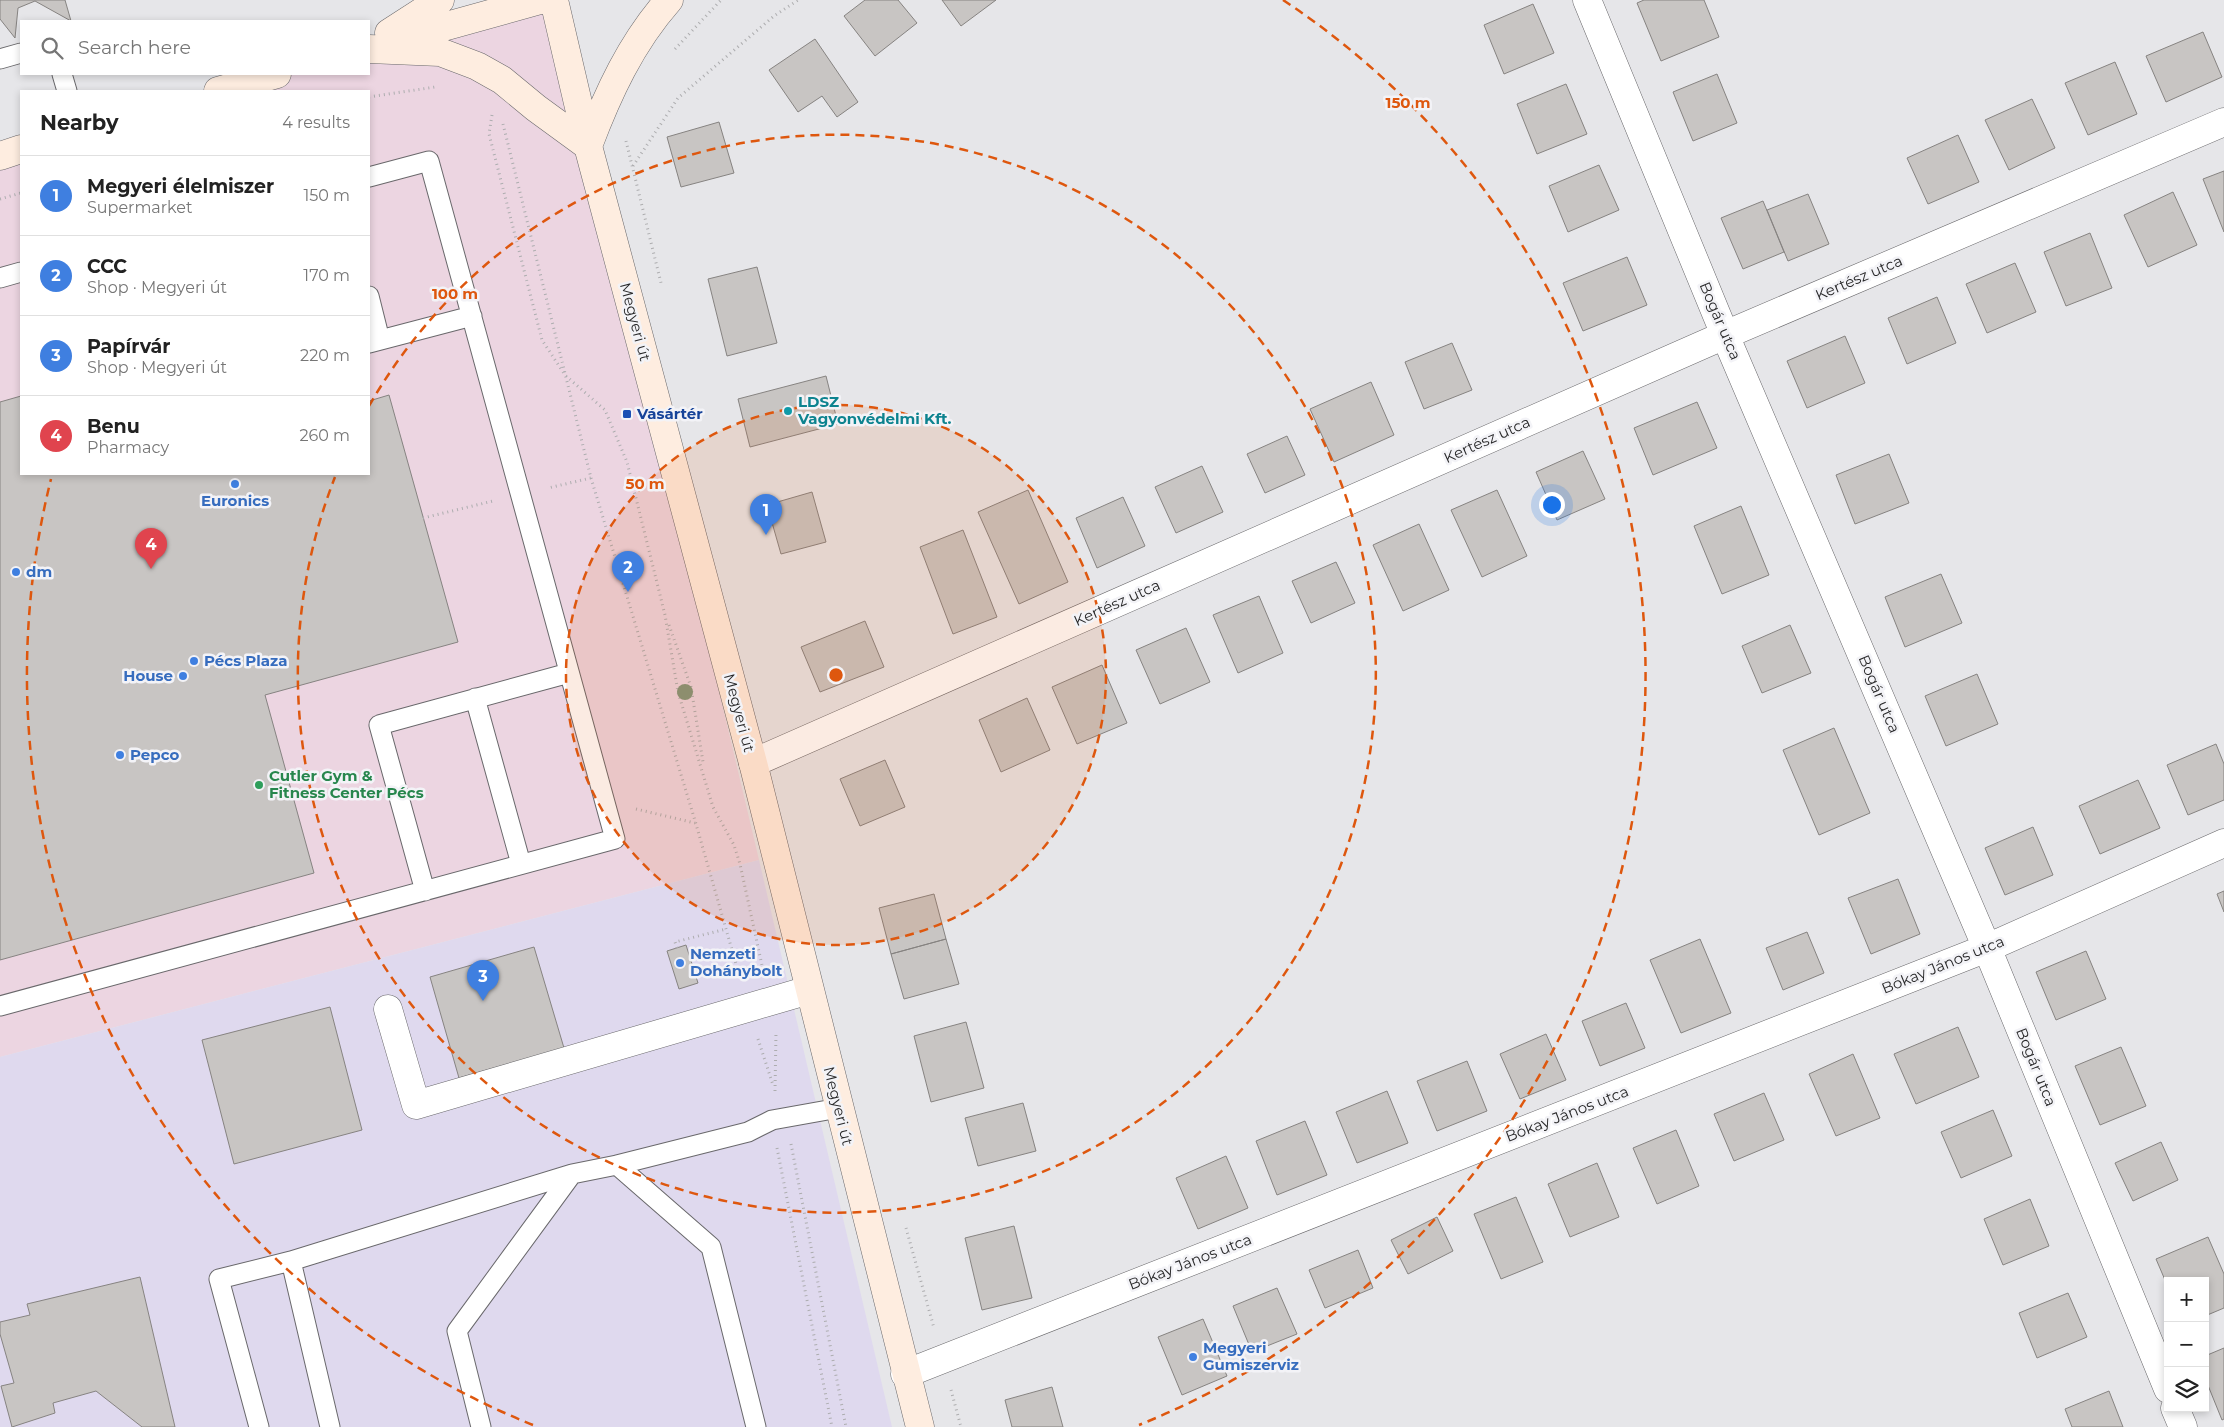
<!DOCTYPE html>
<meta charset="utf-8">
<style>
body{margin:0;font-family:Montserrat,sans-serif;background:#f6f6f6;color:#222}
.controls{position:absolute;right:15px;bottom:15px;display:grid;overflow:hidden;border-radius:0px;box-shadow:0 2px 8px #0003}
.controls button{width:45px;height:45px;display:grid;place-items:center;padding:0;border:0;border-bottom:1px solid #e0e0e0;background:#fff;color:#222;font:25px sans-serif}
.you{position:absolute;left:1551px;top:504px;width:18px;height:18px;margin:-12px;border:4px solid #fff;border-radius:50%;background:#1a73e8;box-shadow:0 0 0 8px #1a73e833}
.badge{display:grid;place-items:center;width:32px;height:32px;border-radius:50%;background:#d93025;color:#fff;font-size:16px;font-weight:700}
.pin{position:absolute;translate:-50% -41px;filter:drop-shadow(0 1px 2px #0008)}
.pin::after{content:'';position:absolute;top:26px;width:18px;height:15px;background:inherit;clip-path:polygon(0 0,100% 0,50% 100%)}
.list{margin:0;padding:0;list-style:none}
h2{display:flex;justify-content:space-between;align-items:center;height:65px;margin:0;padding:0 20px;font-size:21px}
h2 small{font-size:16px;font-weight:400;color:#767676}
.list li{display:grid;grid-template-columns:32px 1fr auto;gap:15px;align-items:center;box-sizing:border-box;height:80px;padding:0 20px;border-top:1px solid #e0e0e0}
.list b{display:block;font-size:19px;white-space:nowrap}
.list p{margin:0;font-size:16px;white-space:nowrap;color:#767676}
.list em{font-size:16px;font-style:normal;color:#767676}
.icon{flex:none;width:28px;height:28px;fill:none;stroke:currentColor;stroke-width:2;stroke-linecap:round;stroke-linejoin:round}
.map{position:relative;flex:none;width:2224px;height:1427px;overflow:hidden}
.search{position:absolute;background:#fff;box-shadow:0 2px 8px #0003;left:20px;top:20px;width:350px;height:55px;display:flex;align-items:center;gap:12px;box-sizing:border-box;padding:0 18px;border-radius:0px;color:#767676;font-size:19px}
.panel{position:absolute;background:#fff;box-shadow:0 2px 8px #0003;left:20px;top:90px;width:350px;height:385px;border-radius:0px}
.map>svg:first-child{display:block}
.commercial{fill:#ecd5e1}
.industrial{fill:#dfd9ee}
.building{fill:#c8c5c3;stroke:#868381}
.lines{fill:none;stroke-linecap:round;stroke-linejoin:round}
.lane-casing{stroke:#69686b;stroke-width:21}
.street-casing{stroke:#69686b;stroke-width:29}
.secondary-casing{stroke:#69686b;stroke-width:29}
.path{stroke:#adadaf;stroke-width:3;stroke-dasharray:1 4;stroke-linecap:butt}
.lane{stroke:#fff;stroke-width:19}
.street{stroke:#fff;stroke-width:28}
.secondary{stroke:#feede0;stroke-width:28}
.tree{fill:#82967c}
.ring{fill:none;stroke:#de570e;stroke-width:2.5;stroke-dasharray:9 6}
.culture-dot{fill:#0f9aa8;stroke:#f3f3f7;stroke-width:2}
.transit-dot{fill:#1a4fb4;stroke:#f3f3f7;stroke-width:2}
.shop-dot{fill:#3f7fe0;stroke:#f3f3f7;stroke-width:2}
.leisure-dot{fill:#2e9e5b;stroke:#f3f3f7;stroke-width:2}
.labels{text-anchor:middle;stroke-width:5;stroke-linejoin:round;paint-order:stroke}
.street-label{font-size:15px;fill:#29292a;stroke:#f3f3f7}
.culture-label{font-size:15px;font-weight:bold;fill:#0d838f;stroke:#f3f3f7;text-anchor:start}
.transit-label{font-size:15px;font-weight:bold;fill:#164399;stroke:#f3f3f7;text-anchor:start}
.shop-label{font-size:15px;font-weight:bold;fill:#366cbe;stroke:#f3f3f7;text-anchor:start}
.leisure-label{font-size:15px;font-weight:bold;fill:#27864d;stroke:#f3f3f7;text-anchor:start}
.centre{fill:#de570e;stroke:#f3f3f7;stroke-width:2.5}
.ring-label{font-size:15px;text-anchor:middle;font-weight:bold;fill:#de570e;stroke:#f3f3f7;stroke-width:5;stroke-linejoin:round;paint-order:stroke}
</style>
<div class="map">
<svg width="2224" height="1427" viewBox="0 0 2224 1427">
<rect width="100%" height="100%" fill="#e6e6e9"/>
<path class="commercial" d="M556 2 759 860 0 1057V147L21 140V474H369V91H199L269 74H369V49Z"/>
<path class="industrial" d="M759 860 892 1427H0V1057Z"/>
<path class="building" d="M0 0H65L71 21 35 1 18 8 15 38 0 19Z
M865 0H898L917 23 875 56 844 16Z
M942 0H996L961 26Z
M1644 0H1704L1719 37 1661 61 1637 3Z
M1533 4 1554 53 1504 74 1484 25Z
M2203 32 2222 77 2166 102 2146 56Z
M815 39 858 102 837 117 822 96 798 112 769 70Z
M2115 62 2137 114 2088 135 2065 83Z
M1717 74 1737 123 1693 141 1673 92Z
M1566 84 1587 134 1537 154 1517 104Z
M2032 99 2055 148 2009 170 1985 120Z
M719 122 734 173 681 187 667 137Z
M1958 135 1979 182 1928 204 1907 158Z
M1599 165 1619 210 1568 232 1549 186Z
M2224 171V232L2203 179Z
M2173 192 2197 245 2148 267 2124 215Z
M1808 194 1829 244 1788 261 1767 210Z
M1763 201 1784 252 1743 269 1721 218Z
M2090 233 2112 288 2066 306 2044 252Z
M1627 257 1647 305 1583 331 1563 283Z
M2015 263 2036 312 1987 333 1966 284Z
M757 267 777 343 727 356 708 279Z
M1937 297 1956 343 1907 364 1888 318Z
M1845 336 1865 383 1807 408 1787 361Z
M1452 343 1472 390 1424 409 1405 362Z
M826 376 838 424 750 447 738 399Z
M1371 382 1394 435 1334 462 1310 409Z
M389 395 458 642 265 695 314 873 0 960V402L21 396V474H369V401Z
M1697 402 1717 448 1653 475 1634 428Z
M1287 436 1305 475 1265 493 1247 454Z
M1583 451 1605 499 1557 520 1536 472Z
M1889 454 1909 503 1855 524 1836 475Z
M1202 466 1223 512 1176 533 1155 487Z
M1028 490 1068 582 1019 604 978 512Z
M1497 490 1527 556 1482 577 1451 510Z
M812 492 826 542 781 554 767 505Z
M1123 497 1145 546 1097 568 1076 518Z
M1741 506 1769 575 1722 594 1694 526Z
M1419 524 1449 590 1403 611 1373 545Z
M963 530 997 617 953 634 920 547Z
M1336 562 1355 603 1311 623 1292 581Z
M1941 574 1962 623 1905 647 1885 597Z
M1259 596 1283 653 1238 673 1213 615Z
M865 621 884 667 820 692 801 647Z
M1790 625 1811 673 1762 693 1742 646Z
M1186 628 1210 682 1160 704 1136 650Z
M1102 665 1127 723 1077 744 1052 687Z
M1977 674 1998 724 1946 746 1925 696Z
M1027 698 1050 750 1001 772 979 720Z
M1834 728 1870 813 1819 835 1783 750Z
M2216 744 2224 764V800L2188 815 2167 765Z
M885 760 905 807 860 826 840 779Z
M2138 780 2160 828 2100 854 2079 806Z
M2033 827 2053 875 2005 895 1985 848Z
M1898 879 1920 934 1871 954 1848 898Z
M2224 891V912L2217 894Z
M934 894 946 939 891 954 879 908Z
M1807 932 1824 973 1783 990 1766 948Z
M946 939 959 984 904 999 891 954Z
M1700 939 1731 1013 1681 1033 1650 960Z
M686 945 698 983 679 989 667 951Z
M534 947 564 1048 459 1078 430 977Z
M2086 951 2106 999 2056 1020 2036 972Z
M1626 1003 1645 1048 1600 1066 1582 1021Z
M330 1007 362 1130 234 1164 202 1040Z
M966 1022 984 1088 931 1102 914 1036Z
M1958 1027 1979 1077 1916 1104 1894 1054Z
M1546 1034 1566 1080 1520 1099 1500 1054Z
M2121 1047 2146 1106 2100 1125 2075 1066Z
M1853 1054 1880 1118 1836 1136 1809 1074Z
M1467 1061 1487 1111 1437 1131 1417 1081Z
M1387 1091 1408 1143 1357 1163 1336 1112Z
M1764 1093 1784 1140 1734 1161 1714 1114Z
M1023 1103 1036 1151 978 1166 965 1118Z
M1993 1110 2012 1156 1961 1178 1941 1132Z
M1305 1121 1327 1175 1277 1195 1256 1141Z
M1676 1130 1699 1186 1657 1204 1633 1148Z
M2161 1142 2178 1180 2133 1201 2115 1163Z
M1226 1156 1248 1208 1198 1229 1176 1178Z
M1597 1163 1619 1217 1570 1237 1548 1184Z
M1516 1197 1543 1262 1501 1279 1474 1214Z
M2030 1199 2049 1246 2003 1265 1984 1219Z
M1437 1217 1453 1251 1408 1274 1391 1240Z
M1014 1226 1032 1298 982 1310 965 1238Z
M2208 1237 2224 1274V1308L2205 1316V1281H2168V1287L2156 1259Z
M1358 1250 1373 1288 1325 1308 1309 1270Z
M140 1277 175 1427H142L96 1391 53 1403 55 1413 12 1427 1 1386 14 1383 0 1334V1322L30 1315 27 1304Z
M1277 1288 1297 1334 1252 1352 1233 1306Z
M2068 1293 2087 1337 2037 1358 2019 1313Z
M1203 1319 1227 1376 1182 1395 1158 1337Z
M2224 1348V1419L2222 1420 2205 1378V1356Z
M1052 1387 1063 1427H1012L1005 1400Z
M2109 1391 2123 1427H2072L2065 1409Z"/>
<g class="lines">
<defs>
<path id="lane" d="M0 59 21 53
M62 74 67 91
M0 278 21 272
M369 296 380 340
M369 343 472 316
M475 698 521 864
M425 891 379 725 569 673
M0 1006 615 839 429 161 369 177
M617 1165 748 1132 772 1120 839 1108
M291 1261 572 1174
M259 1427 219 1279 291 1261 330 1427
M481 1427 457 1331 572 1174 617 1165 711 1247 756 1427"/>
<path id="street" d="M1587 0 1725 335 1992 960 2168 1389
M753 763 1725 335 2224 122
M388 1009 416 1105 809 990
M905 1374 1987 948 2224 843
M2175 1408 2183 1427"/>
<path id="secondary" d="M554 0 588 146 753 763 920 1427
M389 33 440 0
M389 42 540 0
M369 49 440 52 477 66 502 80 536 108 588 146
M218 91 277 74
M588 146C608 93 631 43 669 0
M0 156 21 149"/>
</defs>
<use href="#lane" class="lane-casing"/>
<use href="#street" class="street-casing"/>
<use href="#secondary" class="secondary-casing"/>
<path class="path" d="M675 49 721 0
M369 97 435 87
M492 115 489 134 542 340 565 375 605 410 627 462 665 615 678 692 713 807 734 845 740 864 763 970
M503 124 591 478 548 488
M626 141 661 283
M633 166 678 98 774 16 798 0
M0 199 21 193
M591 478 696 824 740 978
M423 518 493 501
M669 625 691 687 703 762
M636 809 695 823
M677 948 675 942 726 929
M758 1039 773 1085
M775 1091 776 1032
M791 1144 846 1427
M777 1148 832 1427
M906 1228 934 1328
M951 1390 961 1427"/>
<use href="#lane" class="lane"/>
<use href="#street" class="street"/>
<use href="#secondary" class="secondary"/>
</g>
<circle class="tree" cx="685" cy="692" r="8"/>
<circle cx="836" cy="675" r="270" fill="#de570e" fill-opacity=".12"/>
<g class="ring">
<circle cx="836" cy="675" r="270"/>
<path d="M369 406A539 539 0 1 1 335 477"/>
<path d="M533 1425A809 809 0 0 1 51 479M1283 0A809 809 0 0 1 1139 1425"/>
</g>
<circle class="culture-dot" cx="788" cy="411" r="5"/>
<rect class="transit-dot" x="622" y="409" width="10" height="10" rx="2.5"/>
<g class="shop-dot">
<circle cx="235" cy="484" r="5"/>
<circle cx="16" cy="572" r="5"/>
<circle cx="194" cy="661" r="5"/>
<circle cx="183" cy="676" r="5"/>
<circle cx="120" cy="755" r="5"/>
<circle cx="680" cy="963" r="5"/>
<circle cx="1193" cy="1357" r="5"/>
</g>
<circle class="leisure-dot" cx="259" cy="785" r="5"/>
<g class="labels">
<g class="street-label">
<text transform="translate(1859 278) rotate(-23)" y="5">Kertész utca</text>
<text transform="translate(1720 321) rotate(67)" y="5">Bogár utca</text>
<text transform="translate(635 322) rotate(75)" y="5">Megyeri út</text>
<text transform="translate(1487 440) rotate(-24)" y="5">Kertész utca</text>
<text transform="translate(1117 603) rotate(-24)" y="5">Kertész utca</text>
<text transform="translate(1879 694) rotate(67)" y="5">Bogár utca</text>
<text transform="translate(739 713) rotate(75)" y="5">Megyeri út</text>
<text transform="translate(1943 965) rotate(-22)" y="5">Bókay János utca</text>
<text transform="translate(2036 1067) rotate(68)" y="5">Bogár utca</text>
<text transform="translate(838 1106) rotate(76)" y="5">Megyeri út</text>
<text transform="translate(1567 1114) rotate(-21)" y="5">Bókay János utca</text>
<text transform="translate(1190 1262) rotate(-21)" y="5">Bókay János utca</text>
</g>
<g class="culture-label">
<text x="798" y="407">LDSZ<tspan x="798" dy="17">Vagyonvédelmi Kft.</tspan></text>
</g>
<g class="transit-label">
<text x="637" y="419">Vásártér</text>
</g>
<g class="shop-label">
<text x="235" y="506" text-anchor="middle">Euronics</text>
<text x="26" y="577">dm</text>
<text x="204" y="666">Pécs Plaza</text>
<text x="173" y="681" text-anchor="end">House</text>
<text x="130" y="760">Pepco</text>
<text x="690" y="959">Nemzeti<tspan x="690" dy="17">Dohánybolt</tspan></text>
<text x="1203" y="1353">Megyeri<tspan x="1203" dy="17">Gumiszerviz</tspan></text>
</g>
<g class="leisure-label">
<text x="269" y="781">Cutler Gym &amp;<tspan x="269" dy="17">Fitness Center Pécs</tspan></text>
</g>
</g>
<circle cx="836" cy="675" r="8" class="centre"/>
<g class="ring-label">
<text x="1408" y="108">150 m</text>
<text x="455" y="299">100 m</text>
<text x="645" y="489">50 m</text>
</g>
</svg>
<div class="controls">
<button>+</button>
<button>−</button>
<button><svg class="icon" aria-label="layers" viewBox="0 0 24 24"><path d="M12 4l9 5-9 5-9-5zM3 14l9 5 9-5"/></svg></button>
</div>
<div class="you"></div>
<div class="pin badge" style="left:766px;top:535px;background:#3f7fe0">1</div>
<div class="pin badge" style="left:628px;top:592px;background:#3f7fe0">2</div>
<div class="pin badge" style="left:483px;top:1001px;background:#3f7fe0">3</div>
<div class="pin badge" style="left:151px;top:569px;background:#e0444e">4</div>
<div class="search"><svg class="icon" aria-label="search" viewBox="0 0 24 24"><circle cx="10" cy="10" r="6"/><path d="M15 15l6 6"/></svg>Search here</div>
<section class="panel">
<h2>Nearby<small>4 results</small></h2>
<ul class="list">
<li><span class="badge" style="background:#3f7fe0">1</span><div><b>Megyeri élelmiszer</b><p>Supermarket</p></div><em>150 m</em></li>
<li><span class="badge" style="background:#3f7fe0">2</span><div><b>CCC</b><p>Shop · Megyeri út</p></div><em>170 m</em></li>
<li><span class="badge" style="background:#3f7fe0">3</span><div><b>Papírvár</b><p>Shop · Megyeri út</p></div><em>220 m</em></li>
<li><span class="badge" style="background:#e0444e">4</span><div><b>Benu</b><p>Pharmacy</p></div><em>260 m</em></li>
</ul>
</section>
</div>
